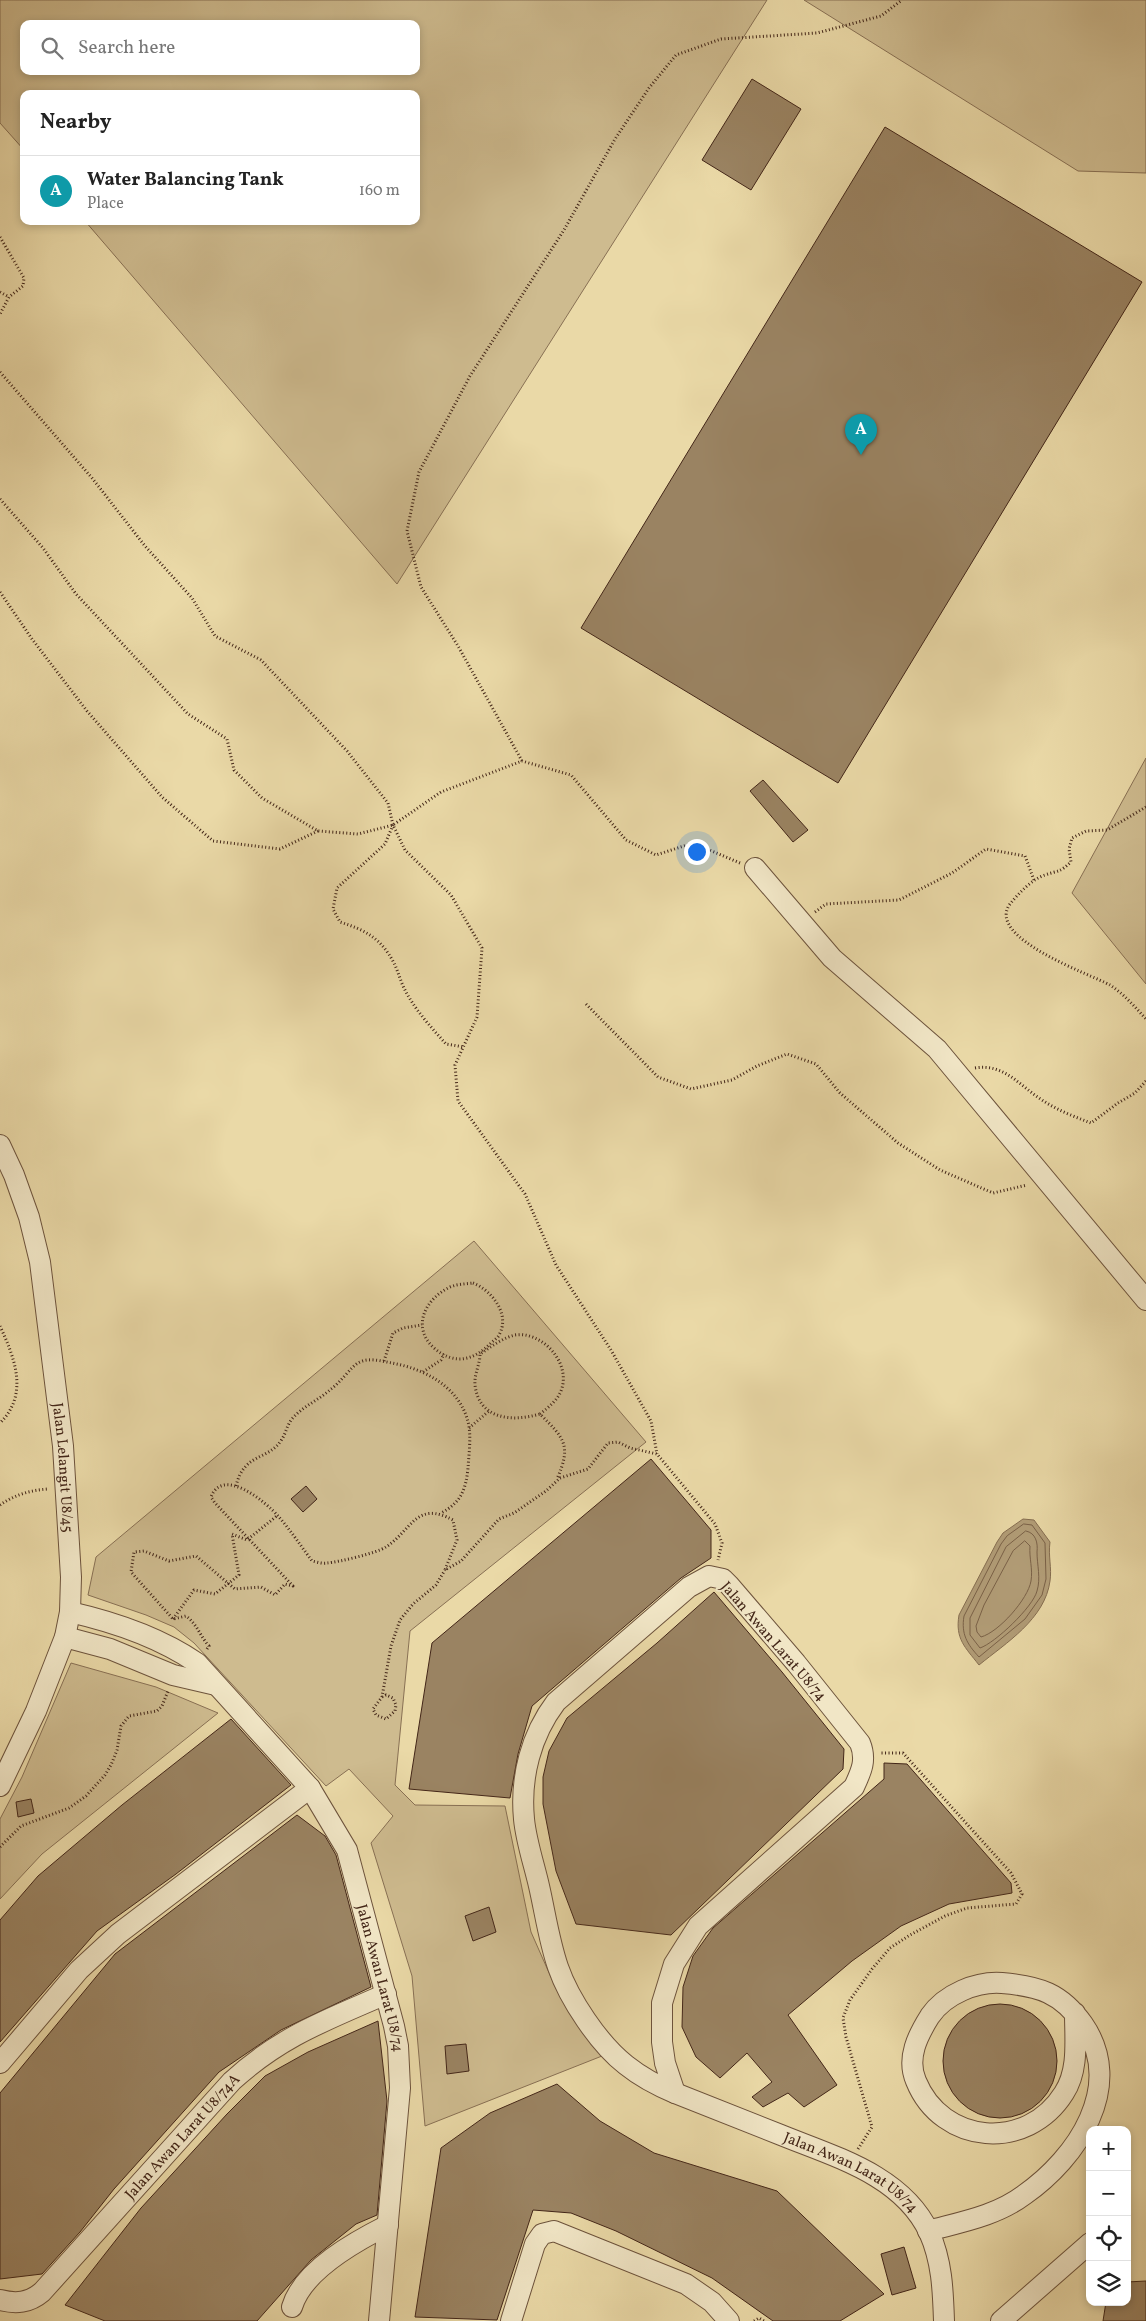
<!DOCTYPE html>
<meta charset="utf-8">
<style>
body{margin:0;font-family:Vollkorn,serif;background:#f6f6f6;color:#222}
.controls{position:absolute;right:15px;bottom:15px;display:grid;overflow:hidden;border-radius:10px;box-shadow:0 2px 8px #0003}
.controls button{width:45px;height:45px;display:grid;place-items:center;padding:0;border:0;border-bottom:1px solid #e0e0e0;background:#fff;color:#222;font:25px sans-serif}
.you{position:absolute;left:696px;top:851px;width:18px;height:18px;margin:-12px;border:4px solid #fff;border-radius:50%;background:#1a73e8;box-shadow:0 0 0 8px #1a73e833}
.badge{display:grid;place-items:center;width:32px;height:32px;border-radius:50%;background:#d93025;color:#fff;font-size:16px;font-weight:700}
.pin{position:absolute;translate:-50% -41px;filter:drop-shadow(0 1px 2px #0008)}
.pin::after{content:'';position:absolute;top:26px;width:18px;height:15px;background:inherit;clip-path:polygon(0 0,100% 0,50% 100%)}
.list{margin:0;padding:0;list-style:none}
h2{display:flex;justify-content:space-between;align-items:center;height:65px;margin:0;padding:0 20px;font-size:21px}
h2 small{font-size:16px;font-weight:400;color:#767676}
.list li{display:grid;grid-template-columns:32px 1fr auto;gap:15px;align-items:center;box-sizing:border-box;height:70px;padding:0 20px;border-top:1px solid #e0e0e0}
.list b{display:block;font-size:19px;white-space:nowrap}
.list p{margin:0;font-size:16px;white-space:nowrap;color:#767676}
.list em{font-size:16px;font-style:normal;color:#767676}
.icon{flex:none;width:28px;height:28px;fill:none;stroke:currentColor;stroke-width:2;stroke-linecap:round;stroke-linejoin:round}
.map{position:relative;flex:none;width:1146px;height:2321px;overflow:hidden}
.search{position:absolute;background:#fff;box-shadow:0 2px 8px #0003;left:20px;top:20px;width:400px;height:55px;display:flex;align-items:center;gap:12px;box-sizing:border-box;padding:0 18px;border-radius:10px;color:#767676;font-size:19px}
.panel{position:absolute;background:#fff;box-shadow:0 2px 8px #0003;left:20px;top:90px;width:400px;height:135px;border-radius:10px}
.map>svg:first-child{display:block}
.green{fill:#cebb8f;stroke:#887054;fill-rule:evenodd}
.water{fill:#b19c76;stroke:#856d50}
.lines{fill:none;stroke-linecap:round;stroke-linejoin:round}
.shore{stroke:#7a6147;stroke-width:1}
.building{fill:#9a8362;stroke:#432618}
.minor-casing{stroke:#6d533c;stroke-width:22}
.path{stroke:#432618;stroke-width:3;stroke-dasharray:1 2.5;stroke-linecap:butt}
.minor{stroke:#f1e6c6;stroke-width:20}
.labels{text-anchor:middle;stroke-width:4;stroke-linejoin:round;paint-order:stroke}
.street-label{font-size:15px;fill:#432618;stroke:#f1e6c6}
</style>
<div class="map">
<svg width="1146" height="2321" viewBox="0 0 1146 2321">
<rect width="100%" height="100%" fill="#ead9a7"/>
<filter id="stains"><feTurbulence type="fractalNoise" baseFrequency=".004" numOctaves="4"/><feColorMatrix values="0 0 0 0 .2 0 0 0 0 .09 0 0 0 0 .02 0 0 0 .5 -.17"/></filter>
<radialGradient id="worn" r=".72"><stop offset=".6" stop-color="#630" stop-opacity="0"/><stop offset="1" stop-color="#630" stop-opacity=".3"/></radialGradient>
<path class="green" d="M0 0H767L397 584 85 221H416V94H24V150L0 123ZM24 24H416V71H24Z
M804 0H1146V173L1078 171Z
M1146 758V984L1072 893Z
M474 1241 646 1442 410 1631 395 1785 415 1805 505 1806 531 1932 554 1984 602 2056 425 2126 412 1976 371 1843 393 1816 349 1769 326 1786 194 1643 174 1627 146 1615 88 1595 96 1557Z
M71 1663 156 1687 218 1713 42 1854 0 1899V1819L22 1777Z"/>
<path class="water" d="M1023 1519 1034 1520 1050 1542C1048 1556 1052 1568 1050 1581 1045 1619 1006 1643 979 1665 965 1647 955 1639 959 1615L997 1542 1003 1533Z"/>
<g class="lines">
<path class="shore" d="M1024 1524 1032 1525 1045 1543 1046 1579 1042 1595 1025 1619 979 1657C967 1644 961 1634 964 1616L1001 1544 1007 1536Z
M1026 1531C1036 1533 1038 1543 1037 1552 1037 1565 1041 1578 1037 1591 1033 1607 995 1643 980 1648L970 1635V1618L1006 1547Z
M1025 1541 1030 1546C1029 1558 1033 1569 1031 1581 1028 1599 999 1632 981 1637L977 1632 976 1626 984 1605 1013 1551Z"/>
</g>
<path class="building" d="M752 79 801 109 751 190 702 160Z
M885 127 1142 282 838 783 581 628Z
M763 780 808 830 793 842 750 791Z
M651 1459 711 1530V1558L681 1578 532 1706 518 1754 510 1798 409 1789 432 1643Z
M306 1486 317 1499 303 1512 291 1499Z
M714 1592 782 1672 844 1749 843 1769 671 1935 576 1924 556 1871 543 1804V1777L549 1751 567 1718 657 1643Z
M231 1719 291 1785 176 1874 97 1931 0 2042V1920L38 1876 122 1805Z
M884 1763 907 1764 1011 1883 1012 1893 949 1904 901 1926 852 1961 788 2015 837 2085 804 2107 788 2093 763 2107 752 2097 772 2082 747 2053 720 2078 696 2057 682 2027 683 1987 693 1956 713 1928 884 1779Z
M31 1799 34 1813 18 1817 16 1802Z
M297 1815 325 1836 336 1855 371 1987 281 2030 219 2072 114 2189 80 2232 42 2274 0 2279V2093L115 1954Z
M489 1907 496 1932 473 1941 465 1916Z
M943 2061a57 57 0 1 1 114 0a57 57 0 1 1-114 0Z
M378 2021 387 2101 377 2215 356 2224 311 2260 257 2321H105L65 2305 141 2208 227 2114 265 2076 308 2052Z
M466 2044 469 2071 447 2074 445 2046Z
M557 2084 600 2121 654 2153 777 2191 884 2294 840 2321H773L712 2278 616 2231 571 2213 533 2210 497 2320 415 2317 441 2148 490 2113Z
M904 2247 916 2288 892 2295 881 2254Z
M1146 2281V2321H1103L1106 2302H1127V2282Z"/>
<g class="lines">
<defs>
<g id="minor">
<path d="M755 868 832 958 937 1049 1146 1300"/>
<path id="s1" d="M0 1145 14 1175 29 1217 40 1262 63 1446 71 1577 70 1612 65 1637 36 1711 0 1786"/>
<path d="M709 1576 723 1579 729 1585 796 1663 860 1743C867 1760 861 1772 854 1787L698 1926 674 1964 662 2003V2042L665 2063 675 2093C658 2086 641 2077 626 2065 599 2044 569 1999 558 1967 549 1941 545 1912 539 1886 534 1864 526 1841 524 1819 520 1777 531 1735 556 1702L689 1587Z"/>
<path id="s2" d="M70 1612C114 1622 159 1637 197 1663L310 1788 347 1850 394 2026 398 2046 400 2088 379 2321"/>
<path d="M65 1637 110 1649 173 1675 216 1685"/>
<path d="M0 2063 79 1970 118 1934 310 1788"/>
<path id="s3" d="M675 2093C711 2107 746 2121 781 2135 835 2157 902 2175 929 2232 942 2261 943 2290 944 2321"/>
<path d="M928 2231C961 2222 996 2216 1024 2195 1077 2158 1126 2086 1083 2024 1061 1993 1039 1986 1002 1983 977 1981 945 1994 930 2016 918 2035 906 2058 916 2081 942 2145 1027 2152 1064 2093 1079 2070 1075 2040 1075 2013"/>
<path id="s4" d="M0 2300C16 2304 29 2303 42 2292L232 2081C281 2036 327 2020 386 1994"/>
<path d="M292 2307C303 2270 356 2241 388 2225"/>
<path d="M511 2321 535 2244 542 2234 554 2231 686 2284 712 2302 729 2321"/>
<path d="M1001 2321 1090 2243"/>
</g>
</defs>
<use href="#minor" class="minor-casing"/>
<path class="path" d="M0 237 24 278 23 286 9 297 0 314
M0 292 9 297
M0 372 92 478 145 546 192 598 215 636 261 660 347 751 388 803 393 825 405 850 451 895 482 948 477 1017 455 1065 458 1101 525 1194 556 1265 611 1350 651 1421 657 1454
M0 499 43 548 76 594 188 714 227 739 234 770 262 798 318 831 358 834 393 825 441 792 522 761 571 775 626 840 656 855 693 843 740 863
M0 592 32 639 87 711 162 797 213 841 280 849 318 831
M522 761 458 646 421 587 407 531 419 472 470 376 564 230 615 139 649 88 676 55 721 39 817 33 881 16 902 0
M1146 807 1107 830 1086 831 1072 838 1069 849 1071 862C1059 873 1059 870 1045 875 1032 879 1019 893 1010 904 985 938 1090 974 1110 985 1124 994 1135 1007 1146 1019
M393 825 385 844 337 888 333 909 340 922C365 930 381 938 394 963 398 971 400 980 404 988 414 1009 431 1027 446 1044L464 1047
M815 912 826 904 899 900 952 873 986 849 1025 856 1034 880
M586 1004 658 1077 691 1089 732 1080 757 1066 787 1054 816 1064 840 1093 898 1143 940 1170 993 1193 1027 1185
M975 1068C1004 1063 1020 1086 1042 1100 1057 1110 1075 1117 1091 1123L1118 1103 1135 1093 1146 1081
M473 1283C491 1290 511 1314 499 1335 498 1338 494 1340 491 1343 474 1360 455 1366 434 1348 411 1327 425 1299 450 1287 457 1284 465 1284 473 1283Z
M0 1326C15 1359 29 1394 0 1423
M384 1361 393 1333 403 1328 422 1325
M423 1372 441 1360 444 1354
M540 1414C549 1407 559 1399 562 1388 570 1361 541 1331 515 1335 502 1338 491 1347 480 1354 480 1365 474 1374 475 1385 479 1420 513 1422 540 1414 564 1438 572 1445 557 1479
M469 1428 489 1411
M236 1486C244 1452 269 1461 282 1439 286 1433 287 1425 292 1419 303 1406 319 1400 331 1389 340 1383 351 1367 358 1363 368 1357 381 1361 392 1363 424 1369 456 1385 467 1418 472 1433 469 1452 468 1468 466 1489 461 1503 441 1513
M0 1505C14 1495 31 1490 48 1489
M173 1619 194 1590 215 1594 239 1575 232 1534 247 1540 278 1515
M207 1649 209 1646C200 1636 197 1624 186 1616L173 1619 131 1572 134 1552 144 1551 169 1561 196 1556 235 1589 261 1587 275 1595 285 1584 293 1586 215 1503 211 1497C223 1466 266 1502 279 1517 291 1531 301 1546 312 1561 317 1562 322 1564 327 1563 339 1562 377 1553 386 1547 412 1530 416 1500 453 1520L457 1540 445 1570 461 1561 499 1519 514 1513 546 1491 560 1478 588 1469 608 1443 618 1442 630 1448 657 1454 715 1524 722 1543 718 1560
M382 1697 386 1695 393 1698 396 1705 395 1711 386 1719 376 1715 373 1709 382 1697 391 1646 400 1620 413 1604 436 1585 445 1570
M0 1847 21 1826 69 1808 86 1796 105 1775 111 1765 117 1750 121 1726 129 1716 157 1711 162 1706 168 1691
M858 2149 872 2127 846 2037 843 2018 850 2000 872 1969 890 1948 910 1935 945 1916 967 1908 1016 1904 1022 1894 1011 1873 903 1753H880
M754 2321 759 2318 764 2321"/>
<use href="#minor" class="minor"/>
</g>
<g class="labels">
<g class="street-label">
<text dy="5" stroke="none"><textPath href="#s1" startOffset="331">Jalan Lelangit U8/45</textPath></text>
<text transform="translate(774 1641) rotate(49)" y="5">Jalan Awan Larat U8/74</text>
<text dy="5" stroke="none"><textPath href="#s2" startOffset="511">Jalan Awan Larat U8/74</textPath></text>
<text dy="5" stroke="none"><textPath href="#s4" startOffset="254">Jalan Awan Larat U8/74A</textPath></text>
<text dy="5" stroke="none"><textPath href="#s3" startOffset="194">Jalan Awan Larat U8/74</textPath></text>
</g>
</g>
<rect width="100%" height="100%" filter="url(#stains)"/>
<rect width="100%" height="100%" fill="url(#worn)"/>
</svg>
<div class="controls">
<button>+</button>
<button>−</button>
<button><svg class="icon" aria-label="locate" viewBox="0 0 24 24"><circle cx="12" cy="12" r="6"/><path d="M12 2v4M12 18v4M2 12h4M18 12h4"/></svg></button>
<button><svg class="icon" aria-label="layers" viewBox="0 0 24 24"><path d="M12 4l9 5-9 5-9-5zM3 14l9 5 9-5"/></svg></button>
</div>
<div class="you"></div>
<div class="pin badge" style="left:861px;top:455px;background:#0f9aa8">A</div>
<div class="search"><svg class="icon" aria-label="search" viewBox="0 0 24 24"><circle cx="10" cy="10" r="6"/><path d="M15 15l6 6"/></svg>Search here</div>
<section class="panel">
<h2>Nearby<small></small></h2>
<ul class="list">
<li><span class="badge" style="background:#0f9aa8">A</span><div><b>Water Balancing Tank</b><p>Place</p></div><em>160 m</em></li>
</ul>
</section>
</div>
